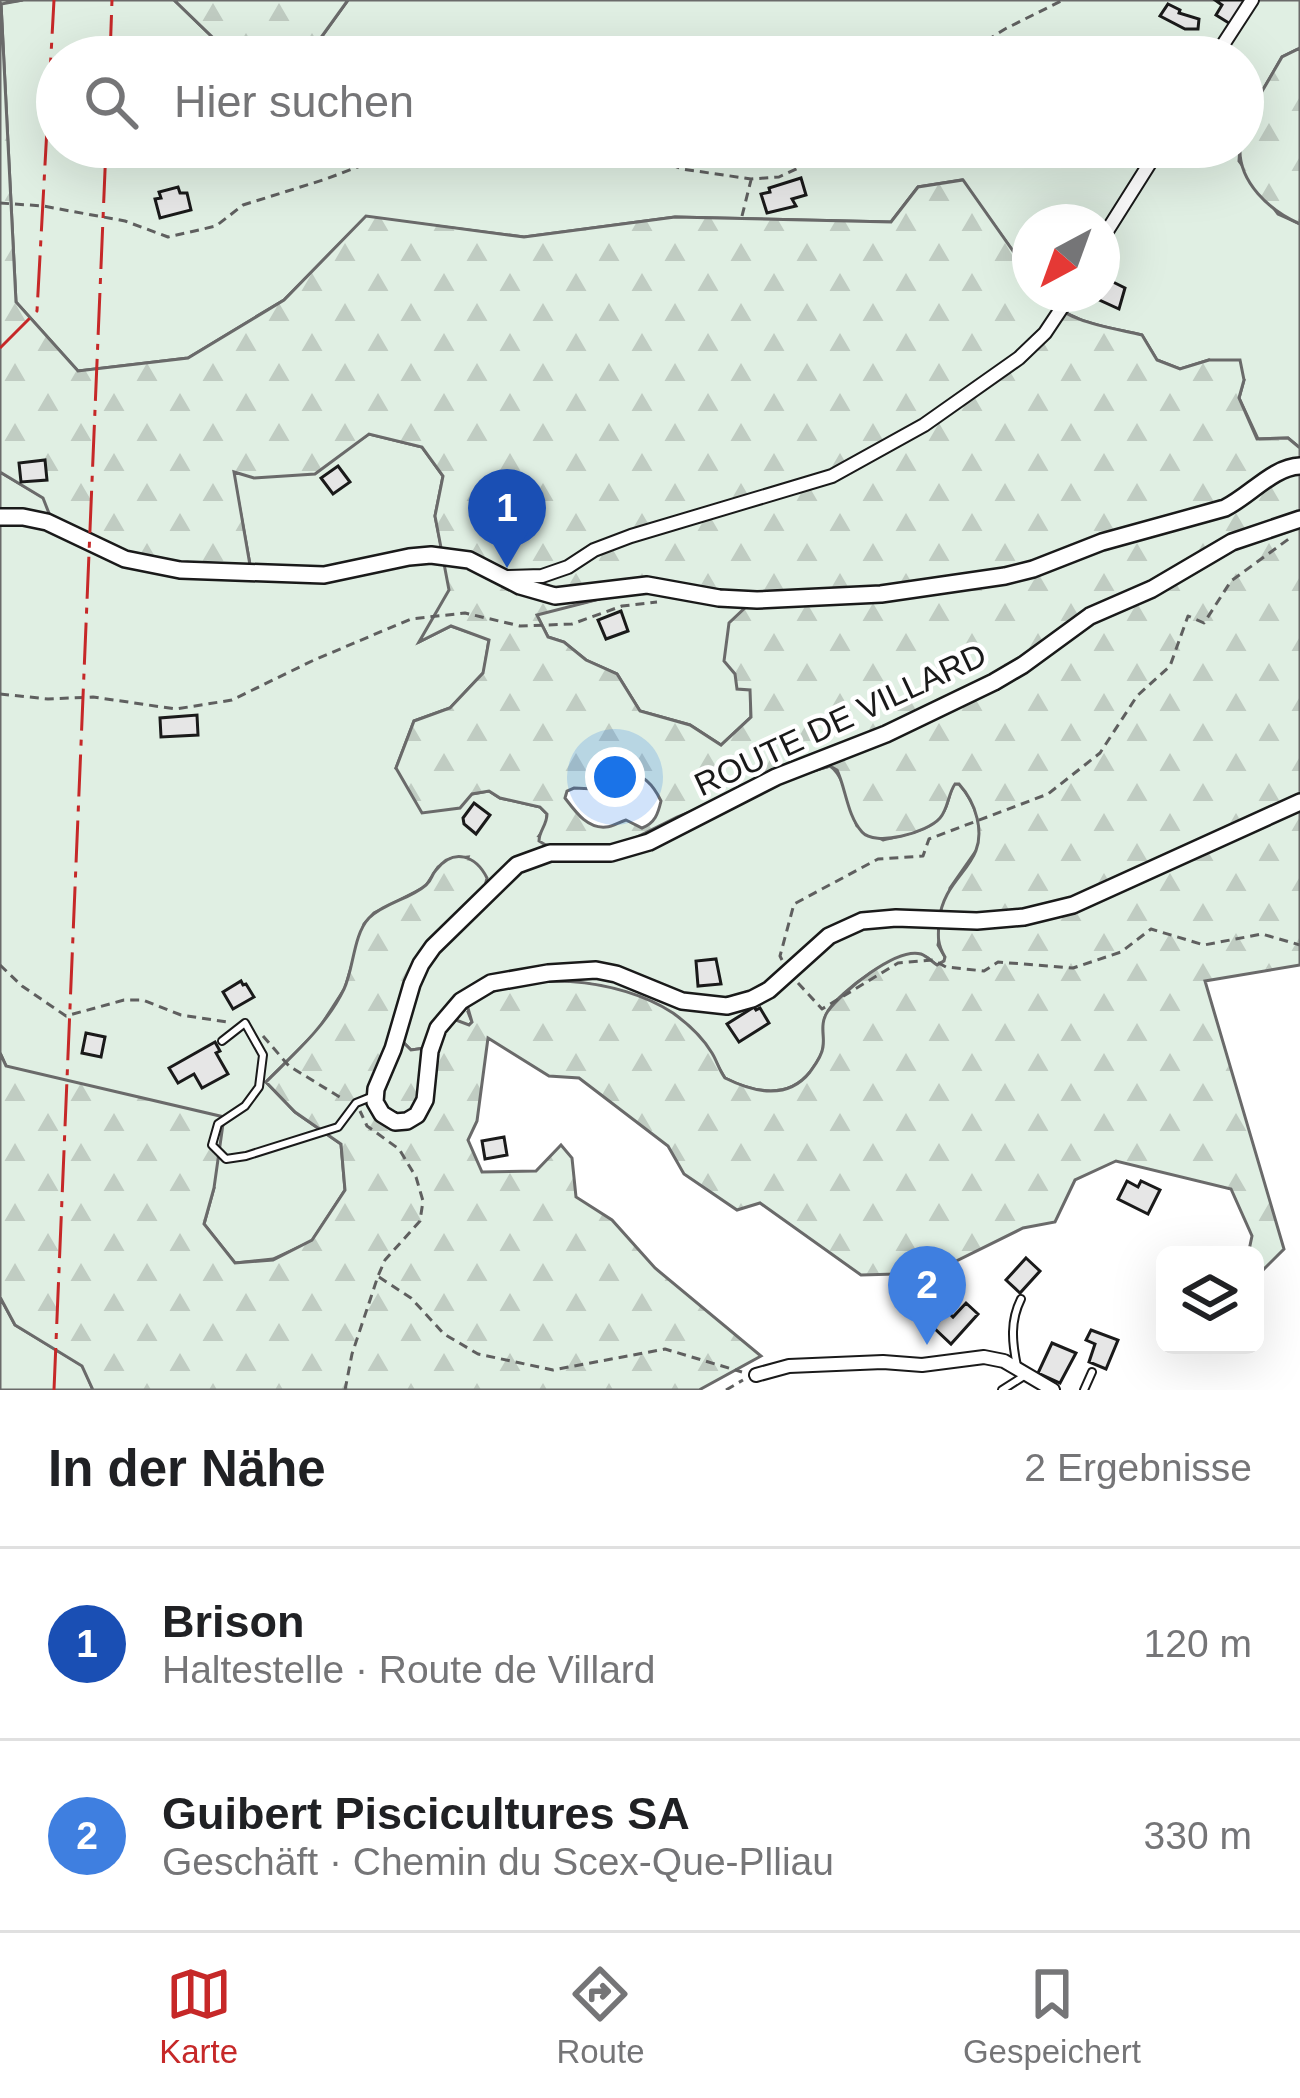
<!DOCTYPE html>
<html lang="de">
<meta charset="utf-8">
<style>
body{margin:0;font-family:Arial,sans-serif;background:#f6f6f6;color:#202124}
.controls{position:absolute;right:36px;bottom:36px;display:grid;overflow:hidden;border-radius:18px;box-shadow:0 12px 48px #0002}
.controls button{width:108px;height:108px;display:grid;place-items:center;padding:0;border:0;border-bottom:3px solid #e0e0e0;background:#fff;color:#202124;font:60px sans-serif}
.compass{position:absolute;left:1012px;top:204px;width:108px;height:108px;border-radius:50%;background:#fff;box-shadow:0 12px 48px #0002;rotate:221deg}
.you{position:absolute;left:615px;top:777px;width:42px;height:42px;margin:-30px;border:9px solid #fff;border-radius:50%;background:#1a73e8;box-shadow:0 0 0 18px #1a73e833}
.badge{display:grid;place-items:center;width:78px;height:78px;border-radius:50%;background:#c62828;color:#fff;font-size:39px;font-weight:700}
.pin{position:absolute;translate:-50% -99px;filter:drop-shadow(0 3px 6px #0008)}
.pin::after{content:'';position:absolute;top:63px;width:42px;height:36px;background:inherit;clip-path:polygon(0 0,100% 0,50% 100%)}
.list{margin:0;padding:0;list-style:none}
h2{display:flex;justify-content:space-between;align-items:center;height:156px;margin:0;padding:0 48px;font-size:51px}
h2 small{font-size:39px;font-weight:400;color:#757577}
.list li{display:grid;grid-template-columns:78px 1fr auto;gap:36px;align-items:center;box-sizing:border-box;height:192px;padding:0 48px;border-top:3px solid #e0e0e0}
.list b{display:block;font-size:45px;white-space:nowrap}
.list p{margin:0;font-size:39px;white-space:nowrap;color:#757577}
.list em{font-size:39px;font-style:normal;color:#757577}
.icon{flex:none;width:66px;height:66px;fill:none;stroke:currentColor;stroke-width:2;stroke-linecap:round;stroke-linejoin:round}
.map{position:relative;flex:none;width:1300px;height:1390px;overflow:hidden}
.search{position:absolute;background:#fff;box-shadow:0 12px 48px #0002;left:36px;right:36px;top:36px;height:132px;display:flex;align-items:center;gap:30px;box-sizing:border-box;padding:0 42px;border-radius:66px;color:#757577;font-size:45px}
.sheet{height:540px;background:#fff}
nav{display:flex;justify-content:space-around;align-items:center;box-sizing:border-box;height:168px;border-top:3px solid #e0e0e0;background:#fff;font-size:33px;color:#757577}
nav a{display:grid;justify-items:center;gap:6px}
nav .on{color:#c62828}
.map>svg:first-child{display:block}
.grass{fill:#e0efe3;stroke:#6a6a6a;stroke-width:3}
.forest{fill:url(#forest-firs);stroke:#6a6a6a;stroke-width:3;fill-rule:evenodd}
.building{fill:#e6e6e6;stroke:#1a1a1a;stroke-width:3}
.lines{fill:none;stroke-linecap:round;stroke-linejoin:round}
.service-casing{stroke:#1a1a1a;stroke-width:10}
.minor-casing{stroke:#1a1a1a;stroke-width:16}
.tertiary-casing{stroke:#1a1a1a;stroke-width:20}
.path{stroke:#5f5f5f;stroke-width:3;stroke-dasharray:9 6;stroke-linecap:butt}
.service{stroke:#fff;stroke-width:6}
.minor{stroke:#fff;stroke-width:12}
.tertiary{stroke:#fff;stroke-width:15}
.power{stroke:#c62828;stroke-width:3;stroke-dasharray:42 9 6 9;stroke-linecap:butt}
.labels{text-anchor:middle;stroke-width:9;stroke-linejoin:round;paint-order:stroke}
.street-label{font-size:33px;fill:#1a1a1a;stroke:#fff}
</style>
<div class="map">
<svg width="1300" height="1390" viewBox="0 0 1300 1390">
<defs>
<pattern id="forest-firs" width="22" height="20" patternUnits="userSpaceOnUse" patternTransform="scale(3)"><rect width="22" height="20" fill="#e0efe3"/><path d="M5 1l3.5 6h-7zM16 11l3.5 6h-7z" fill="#c0ccc2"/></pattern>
</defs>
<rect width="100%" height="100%" fill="#fff"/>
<path class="grass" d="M23 0H174L233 57H57V147H1240L1239 161 1278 214 1300 224V448L1288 438 1258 439 1239 398 1244 380 1209 360 1180 369 1157 360 1142 335C1109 327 1065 323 1044 294H1102V222H1030V275L962 180 918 187 891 222 675 217 524 237 366 217 284 300 188 358 78 371 16 302 1 3Z
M348 0H1300V48L1282 57 1243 124V57H307Z
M369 434 422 447 443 476 435 516 450 590 421 641 451 626 489 639 484 672 450 708 414 721 396 768 472 794 489 791 500 798 540 807 547 814 546 826 539 836 605 847 734 794 830 766C845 776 850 808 857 826L883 840C903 835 934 831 944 811 949 802 949 793 954 784H959C974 801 982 823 980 845L950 888 938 945 945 957 944 961 937 965C932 962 927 956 921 955 898 948 839 992 828 1011 820 1024 825 1035 823 1048 822 1057 815 1065 810 1072 787 1101 753 1092 725 1078 716 1064 711 1050 700 1038 662 994 574 971 518 986 501 990 483 1003 468 1012L472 1022 468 1026 456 1020 425 1048 411 1050 403 1042 406 1012 468 857 450 859 438 867 425 887 374 913 364 924 345 988 318 1030 266 1082 295 1112 341 1144 345 1190 312 1241 273 1259 235 1263 204 1224 214 1188 6 1066 0 1053V472L44 498 251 570 233 471 342 452Z
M667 592 750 603 751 717 721 745 690 725 640 711 617 674 586 660 564 642 548 637 536 614 615 595Z
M0 1297 15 1325 83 1366 93 1390H0Z"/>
<path class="forest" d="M0 0H23L1 4 16 302 78 371 188 358 284 300 366 216 524 237 675 217 891 222 918 187 963 180 1030 275V294H1044C1065 323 1109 327 1142 335L1157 360 1180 369 1209 360H1240L1244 380 1239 398 1257 439 1288 438 1300 448V965L1205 981 1284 1249 1255 1278V1255H1248L1252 1236 1231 1189 1116 1161 1075 1180 1055 1222 1023 1228 932 1273 861 1275 760 1203 737 1210 684 1174 668 1146 579 1078 549 1076 488 1038 477 1121 468 1140 482 1172 536 1171 561 1145 572 1158 576 1197 612 1220 655 1268 761 1356 699 1390H93L82 1366 15 1325 0 1297V1053L6 1066 224 1117 214 1188 204 1224 235 1263 273 1260 312 1240 345 1190 341 1144 295 1112 266 1082C294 1054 326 1026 344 989 354 968 353 935 369 918 384 903 410 899 426 885 433 879 430 877 436 870 454 847 476 856 487 878L482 898 438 947 417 980 402 1032 403 1042 411 1050 425 1048 441 1020H456L469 1025 472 1022 467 1005C521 967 620 978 673 1013 687 1023 703 1038 712 1053 717 1061 719 1070 725 1078 753 1092 787 1101 810 1072 815 1065 822 1056 823 1047 825 1035 819 1024 828 1011 842 992 896 947 921 954 927 956 932 962 937 965L944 961 945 957C937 944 938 936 939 921 944 873 989 867 977 818 974 805 968 794 959 784H955C948 794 948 809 940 818 927 833 875 847 862 832 847 815 846 789 837 770L830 766 734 794 677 817 635 838 605 847H549L539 841C539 831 547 825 547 814L540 807 500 798 489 791 472 794 460 808 422 813 396 768 414 721 450 708 483 673 489 640 451 626 419 642 449 590 435 516 443 476 422 447 369 434 315 474 254 478 234 472 251 571 134 558 52 521 43 498 0 472ZM667 592 749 604 729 623 724 661 735 674 737 689 750 690 751 717 721 745 690 725 640 711 617 674 586 660 564 642 548 637 537 615 615 595ZM623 770C643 774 653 784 661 801 658 814 655 823 642 828L626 820C619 822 613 827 606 827 587 829 575 811 565 798L567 791 574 788 594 789Z
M174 0H348L307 57H233Z
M1300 48V224C1270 211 1238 182 1240 147H1243V124L1282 57Z"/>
<path class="building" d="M1215 0H1246L1232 25 1216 15 1222 5Z
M1168 4 1180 10 1179 13 1199 19 1198 29H1185L1160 16Z
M801 178 806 195 792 199 796 206 767 213 761 194 770 192 769 188Z
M178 187 180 193H187L191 210 160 218 155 199 161 198 159 192Z
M1103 277 1125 288 1119 309 1093 297 1095 294H1102Z
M45 460 47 480 21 482 19 463Z
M338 466 350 482 333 494 321 478Z
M621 611 628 631 606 639 598 620Z
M197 715 198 735 161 737 160 718Z
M474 803 490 815 476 834 464 824 463 818Z
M716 959 721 984 698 986 696 961Z
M241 981 243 985 246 984 254 997 233 1009 223 992Z
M754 1007 756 1010 760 1008 769 1023 739 1042 727 1024Z
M86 1033 105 1037 101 1057 82 1053Z
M215 1042 220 1051 216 1053 228 1074 202 1088 194 1074 178 1083 169 1068Z
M504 1137 507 1155 485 1159 482 1141Z
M1127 1181 1138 1187 1141 1181 1160 1190 1148 1214 1118 1199Z
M1026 1258 1040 1271 1020 1293 1006 1280Z
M966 1303 978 1314 951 1344 933 1327 948 1312 953 1317Z
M1091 1330 1118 1340 1106 1369 1089 1362 1095 1344 1086 1340Z
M1052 1343 1076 1353 1060 1383 1038 1373Z"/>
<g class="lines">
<defs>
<path id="service" d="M222 1041 245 1023 263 1055 259 1087 245 1106 218 1124 212 1145 226 1159 246 1156 338 1127 356 1103 371 1097
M1017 1366C1012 1342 1010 1321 1021 1299
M1002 1390 1024 1376
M1084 1390 1092 1372"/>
<path id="minor" d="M1215 57 1252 0
M1102 239 1160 147
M508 577 542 576 568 567 594 550 631 536 832 476 924 425 1019 358 1045 333 1071 294
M756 1375 789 1366 883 1362 922 1365 984 1357 1004 1361 1053 1390"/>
<path id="tertiary" d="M0 517H23L47 522 125 559 180 570 324 575 409 557 431 555 469 560 520 586 555 596 647 585 719 598 757 600 881 594 1005 576 1033 569 1102 542 1225 508C1251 495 1273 467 1300 466
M1300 519 1232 542 1152 589 1090 616 1023 665 994 682 886 734 776 777 649 842 611 853H550L517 865 433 947 421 964 412 984 393 1049 376 1089 375 1102 382 1114 395 1122 407 1121 417 1115 425 1100 430 1051 438 1028 461 1001 491 983 548 973 596 970 616 974 682 1001 727 1006 752 999 769 990 829 936 862 921 896 918 977 921 1024 917 1073 905 1300 802"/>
</defs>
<use href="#service" class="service-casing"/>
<use href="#minor" class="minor-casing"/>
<use href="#tertiary" class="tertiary-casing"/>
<path class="path" d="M961 57 1005 29 1063 0
M647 147 664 162 682 169 751 179 779 177 844 147
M0 203 43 206 125 221 168 237 216 226 243 205 326 179 410 147
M742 216 751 180
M0 694 48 699 93 697 176 709 232 700 314 660 411 619 465 613 520 626 572 624 622 606 657 602
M782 960 780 956 794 904 878 859 923 856 929 839 1048 794 1100 753 1137 696 1170 666 1188 616 1204 623 1231 581 1290 538
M0 965 22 986 66 1016 124 1000H143L181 1015 227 1022
M798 983 822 1009 898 963 933 960 946 967 984 971 998 962 1073 968 1121 952 1151 929 1204 945 1262 934 1300 945
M263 1036 289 1066 343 1099
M379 1277 411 1298 444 1334 478 1354 553 1370 665 1349 742 1372
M345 1390 352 1354 378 1276 385 1260 420 1221 423 1201 416 1177 399 1149 367 1126 360 1111
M726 1390 743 1380"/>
<use href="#service" class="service"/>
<use href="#minor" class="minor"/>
<use href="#tertiary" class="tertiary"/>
<path class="power" d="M110 57 112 0
M0 348 37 311 54 0
M54 1390 106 147"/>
</g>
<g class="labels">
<g class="street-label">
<text transform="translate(840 719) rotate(-25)" y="12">ROUTE DE VILLARD</text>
</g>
</g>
</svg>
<div class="controls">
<button><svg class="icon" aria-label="layers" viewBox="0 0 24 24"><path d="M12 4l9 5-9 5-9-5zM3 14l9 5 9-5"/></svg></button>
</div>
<svg class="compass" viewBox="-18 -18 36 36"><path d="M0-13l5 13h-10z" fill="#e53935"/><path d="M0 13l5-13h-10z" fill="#757577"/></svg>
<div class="you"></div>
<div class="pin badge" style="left:507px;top:568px;background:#1a4fb4">1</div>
<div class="pin badge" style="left:927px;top:1345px;background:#3f7fe0">2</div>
<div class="search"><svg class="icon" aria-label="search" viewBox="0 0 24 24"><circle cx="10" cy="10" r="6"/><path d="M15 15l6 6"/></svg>Hier suchen</div>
</div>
<section class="sheet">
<h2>In der Nähe<small>2 Ergebnisse</small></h2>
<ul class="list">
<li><span class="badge" style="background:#1a4fb4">1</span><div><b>Brison</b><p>Haltestelle · Route de Villard</p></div><em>120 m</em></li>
<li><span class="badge" style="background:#3f7fe0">2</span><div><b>Guibert Piscicultures SA</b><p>Geschäft · Chemin du Scex-Que-Plliau</p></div><em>330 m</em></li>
</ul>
</section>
<nav>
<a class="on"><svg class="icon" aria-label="map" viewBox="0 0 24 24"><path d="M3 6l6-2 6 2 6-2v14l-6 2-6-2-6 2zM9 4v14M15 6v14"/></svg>Karte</a>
<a><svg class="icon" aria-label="directions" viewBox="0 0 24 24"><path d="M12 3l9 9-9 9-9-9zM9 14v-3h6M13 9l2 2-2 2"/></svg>Route</a>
<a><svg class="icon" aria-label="saved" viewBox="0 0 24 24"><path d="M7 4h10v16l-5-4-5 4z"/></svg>Gespeichert</a>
</nav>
